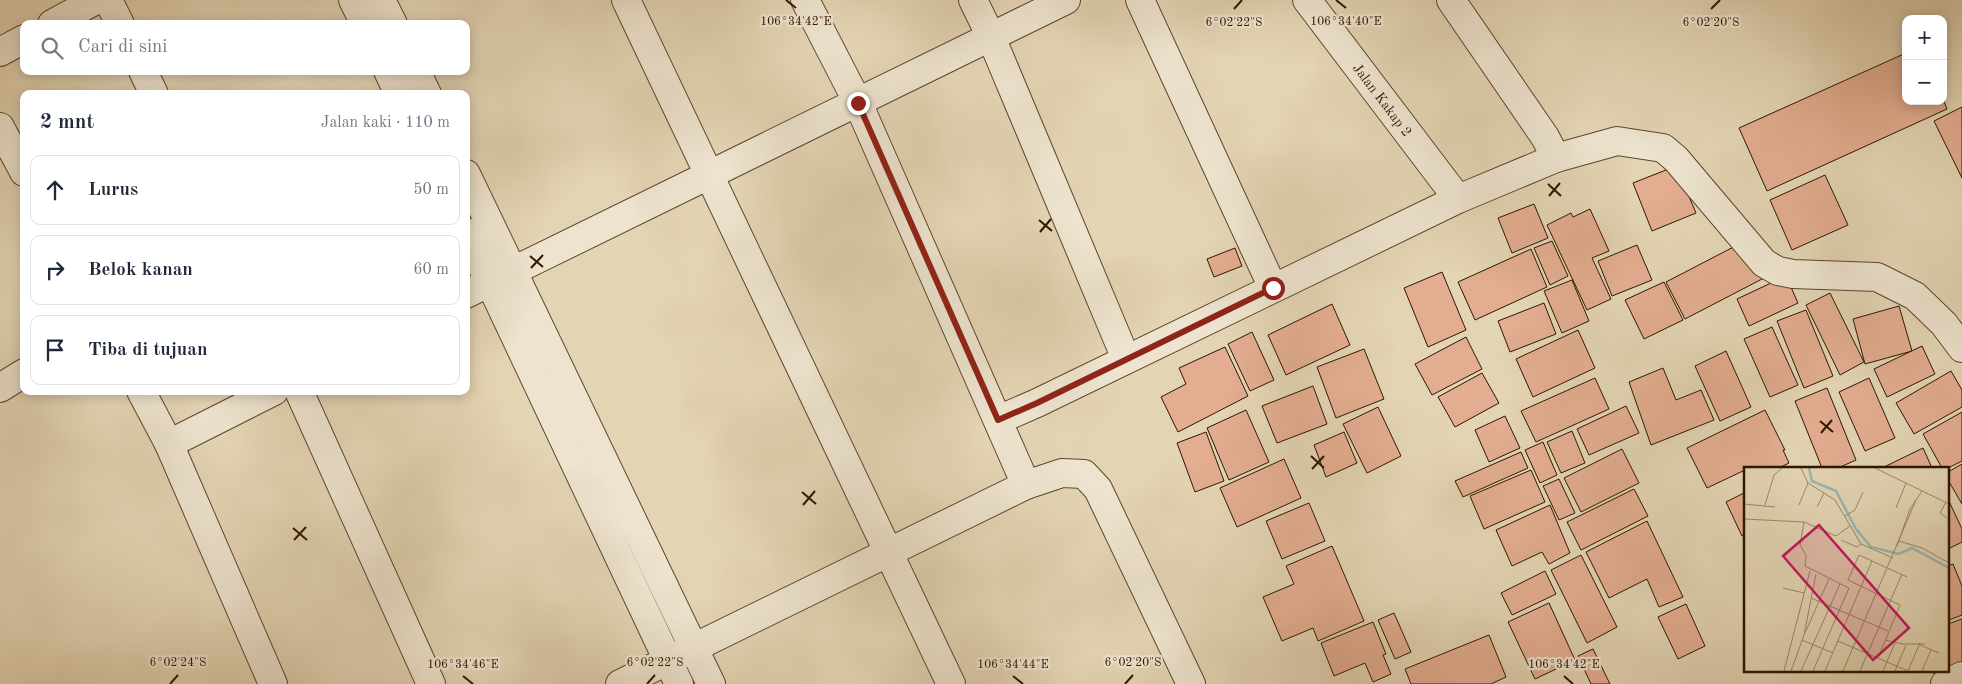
<!DOCTYPE html>
<html lang="id">
<meta charset="utf-8">
<style>
body{margin:0;font-family:"Old Standard TT",serif;background:#f2f2f3;color:#1f2937}
.controls{position:absolute;right:15px;top:15px;display:grid;overflow:hidden;border-radius:10px;box-shadow:0 2px 12px #0003}
.controls button{width:45px;height:45px;display:grid;place-items:center;padding:0;border:0;border-bottom:1px solid #e0e1e3;background:#fff;color:#1f2937;font:25px sans-serif}
.stop{position:absolute;width:15px;height:15px;margin:-11px;border:4px solid #8f2418;border-radius:50%;background:#fff}
.stop.end{background:#8f2418;border-color:#fff;box-shadow:0 1px 5px #0008}
.list{margin:0;padding:0;list-style:none}
h2{display:flex;justify-content:space-between;align-items:center;height:65px;margin:0;padding:0 20px;font-size:21px}
h2 small{font-size:16px;font-weight:400;color:#747a83}
.list li{display:grid;grid-template-columns:32px 1fr auto;gap:15px;align-items:center;box-sizing:border-box;height:70px;margin:0 10px 10px;padding:0 10px;border:1px solid #e0e1e3;border-radius:10px}
.list b{display:block;font-size:19px;white-space:nowrap}
.list em{font-size:16px;font-style:normal;color:#747a83}
.icon{flex:none;width:28px;height:28px;fill:none;stroke:currentColor;stroke-width:2;stroke-linecap:round;stroke-linejoin:round}
.map{position:relative;flex:none;width:1962px;height:684px;overflow:hidden}
.search{position:absolute;background:#fff;box-shadow:0 2px 12px #0003;left:20px;top:20px;width:450px;height:55px;display:flex;align-items:center;gap:12px;box-sizing:border-box;padding:0 18px;border-radius:10px;color:#747a83;font-size:19px}
.panel{position:absolute;background:#fff;box-shadow:0 2px 12px #0003;left:20px;top:90px;width:450px;height:305px;border-radius:10px}
.map>svg:first-child{display:block}
.building{fill:#e2ad90;stroke:#2f1601}
.lines{fill:none;stroke-linecap:round;stroke-linejoin:round}
.minor-casing{stroke:#5c462e;stroke-width:30}
.minor{stroke:#ede3ce;stroke-width:28}
.route{stroke:#8f2418;stroke-width:6}
.ticks{fill:none;stroke:#2f1601;stroke-width:2}
.labels{text-anchor:middle;stroke-width:4.5;stroke-linejoin:round;paint-order:stroke}
.street-label{font-size:14px;fill:#2f1601;stroke:#ede3ce}
.inset-river{fill:none;stroke:#97b7b5;stroke-width:2.5}
.inset-road{fill:none;stroke:#9b886c;stroke-width:1}
.view{fill:#c2185b;fill-opacity:0.15;stroke:#c2185b;stroke-width:2.5}
.inset-edge{fill:none;stroke:#2f1601;stroke-width:2.5}
.ticks-label{font-size:12px;text-anchor:middle;fill:#2f1601;stroke:#ede3ce;stroke-width:4.5;stroke-linejoin:round;paint-order:stroke}
</style>
<div class="map">
<svg width="1962" height="684" viewBox="0 0 1962 684">
<rect width="100%" height="100%" fill="#e3d4b3"/>
<filter id="stains"><feTurbulence type="fractalNoise" baseFrequency=".004" numOctaves="4"/><feColorMatrix values="0 0 0 0 .2 0 0 0 0 .09 0 0 0 0 .02 0 0 0 .5 -.17"/></filter>
<radialGradient id="worn" r=".72"><stop offset=".6" stop-color="#630" stop-opacity="0"/><stop offset="1" stop-color="#630" stop-opacity=".3"/></radialGradient>
<path class="building" d="M1906 53V101H1943V99L1947 109 1767 191 1739 128Z
M1962 107V178L1934 121Z
M1676 166 1696 213 1652 231 1633 183Z
M1825 175 1848 225 1792 250 1770 200Z
M1534 204 1548 238 1512 253 1498 218Z
M1590 209 1609 251 1592 258 1611 299 1587 310 1547 225 1571 213 1573 217Z
M1552 241 1568 276 1550 285 1534 248Z
M1745 241 1764 278 1685 319 1666 282Z
M1637 245 1652 280 1612 296 1598 261Z
M1235 248 1242 266 1214 277 1207 259Z
M1531 249 1547 287 1475 320 1458 282Z
M1442 272 1466 330 1428 347 1404 288Z
M1786 276 1798 303 1749 326 1737 299Z
M1572 280 1589 321 1562 333 1544 291Z
M1664 282 1683 320 1644 339 1625 300Z
M1830 293 1864 362 1840 375 1806 305Z
M1544 303 1556 334 1510 352 1498 321Z
M1332 304 1350 345 1286 375 1268 335Z
M1899 306 1912 351 1865 364 1853 319Z
M1806 310 1833 376 1804 388 1777 321Z
M1772 327 1798 385 1770 397 1744 339Z
M1578 330 1595 368 1533 397 1516 359Z
M1252 332 1274 380 1250 391 1228 344Z
M1466 337 1482 369 1432 395 1415 364Z
M1922 346 1935 374 1887 397 1874 369Z
M1225 347 1248 396 1178 432 1161 397 1186 384 1179 368Z
M1364 349 1384 399 1336 418 1317 367Z
M1726 351 1751 407 1720 421 1695 366Z
M1663 368 1676 400 1701 390 1714 420 1651 445 1629 382Z
M1951 371 1962 390V407L1914 434 1896 403Z
M1482 373 1499 403 1455 427 1438 397Z
M1595 378 1609 409 1536 442 1521 411Z
M1869 378 1895 438 1865 451 1839 392Z
M1313 386 1327 424 1277 443 1262 406Z
M1827 388 1856 460 1838 468H1822L1795 401Z
M1626 406 1639 433 1589 455 1577 429Z
M1378 407 1401 456 1367 473 1343 424Z
M1246 410 1269 462 1229 480 1207 428Z
M1765 410 1785 450H1783L1789 463 1779 468H1746V477L1743 471 1707 488 1687 448Z
M1962 412V461L1948 468H1942L1923 434Z
M1505 416 1520 448 1489 462 1475 430Z
M1572 431 1585 463 1561 473 1547 442Z
M1206 432 1224 481 1195 492 1177 443Z
M1344 432 1357 463 1326 477 1314 445Z
M1543 442 1557 475 1540 483 1525 450Z
M1923 448 1932 468H1882Z
M1622 449 1639 483 1581 512 1564 478Z
M1521 452 1528 468 1463 497 1455 481Z
M1284 459 1301 498 1237 527 1220 488Z
M1962 464V504L1948 480V472Z
M1531 470 1545 502 1484 529 1470 496Z
M1559 479 1575 513 1559 520 1543 486Z
M1634 489 1648 516 1581 550 1567 522Z
M1746 492V534L1742 536 1726 502Z
M1948 499 1962 529V542L1948 549Z
M1309 503 1325 541 1282 559 1266 521Z
M1550 505 1570 553 1549 564 1542 552 1512 566 1496 530Z
M1647 521 1683 597 1659 607 1647 579 1609 598 1586 552Z
M1332 546 1364 621 1318 641 1313 628 1282 641 1263 597 1294 584 1286 566Z
M1581 555 1617 627 1587 643 1551 570Z
M1953 564 1962 586V615L1949 620 1948 566Z
M1545 571 1556 594 1512 615 1501 593Z
M1549 603 1575 660 1535 679 1508 622Z
M1686 604 1705 646 1678 659 1658 617Z
M1394 613 1411 652 1395 659 1378 620Z
M1962 619V666L1935 676 1933 670H1948V624Z
M1373 622 1386 654 1383 655 1391 674 1373 682 1365 663 1334 676 1321 643Z
M1489 635 1506 677 1491 684H1411L1405 669Z
M1593 649 1610 684H1591L1578 656Z"/>
<g class="lines">
<defs>
<g id="minor">
<path d="M108 0 120 24"/>
<path d="M353 0 365 24"/>
<path d="M381 0 393 24"/>
<path d="M626 0 951 684"/>
<path d="M805 0 858 103 1026 485"/>
<path d="M973 0 991 37 1126 359"/>
<path d="M1140 0 1273 288"/>
<path id="s1" d="M1307 0 1458 199"/>
<path d="M1451 0 1545 137 1556 158"/>
<path d="M52 24 96 0"/>
<path d="M0 52 24 39"/>
<path d="M143 71 154 94"/>
<path d="M388 71 399 94"/>
<path d="M416 71 427 94"/>
<path d="M0 127 24 172"/>
<path d="M466 174 711 684"/>
<path d="M466 232 679 684"/>
<path d="M466 294 1066 0"/>
<path d="M0 388 24 373"/>
<path d="M141 391 169 444 273 684"/>
<path d="M299 391 431 684"/>
<path d="M998 420 1037 403 1458 199 1556 158 1617 141 1663 148 1676 159 1764 263 1778 271 1793 274 1877 277 1915 296 1944 324 1962 348"/>
<path d="M169 444 274 391"/>
<path d="M620 684 1026 485 1062 473 1084 474 1098 489 1191 684"/>
<path d="M1945 684 1962 676"/>
</g>
</defs>
<use href="#minor" class="minor-casing"/>
<use href="#minor" class="minor"/>
</g>
<g class="lines">
<path class="route" d="M858 103 998 420 1037 403 1273 288"/>
</g>
<path class="ticks" d="M786 0 796 8M1336 0 1346 8M1234 9 1242 0M1711 9 1720 0M1548 184 1561 196M1549 196 1560 183M1039 220 1052 231M1040 232 1051 219M530 256 543 267M531 268 543 255M1820 421 1833 432M1821 433 1832 420M1311 456 1324 468M1312 469 1324 456M802 492 816 504M803 505 815 491M293 528 307 540M294 540 306 527M463 676 473 684M1013 676 1023 684M1564 676 1573 684M170 684 178 675M647 684 655 675M1125 684 1133 675"/>
<g class="labels">
<g class="street-label">
<text dy="5" stroke="none"><textPath href="#s1" startOffset="125">Jalan Kakap 2</textPath></text>
</g>
</g>
<g transform="translate(1744 467)">
<rect width="205" height="205" fill="#e3d4b3"/>
<path class="inset-river" d="M65 1 68 14 92 24 112 62 127 80 155 87 168 81 205 101"/>
<path class="inset-road" d="M57 1 64 16 91 33 117 77 149 91M131 1 205 37M202 35 196 46 203 51M0 37 31 40M21 38 30 8 38 1M55 38 64 16M73 40 80 26M152 41 162 16M101 49 111 43 119 25M0 52 60 55 56 78 62 88 61 99 105 121M60 55 92 69 106 59M97 73 113 80 117 77M155 74 178 81 205 96M153 79 166 42 178 24M39 121 60 126M67 131 144 164M61 166 85 112M58 173 89 186M141 173 159 177H181M94 174 164 204M176 178 195 186M134 191 156 138 104 113 115 88 163 110M40 204 66 104M47 204 60 168 72 107M57 204 96 117M69 204 105 121M81 204 128 94M99 204 172 33M116 204 158 107M139 204 151 176M151 204 162 178M164 204 176 176M178 204 187 183"/>
<path class="view" d="M75 58 165 161 129 193 39 89Z"/>
<rect width="205" height="205" class="inset-edge"/>
</g>
<g class="ticks-label">
<text x="796" y="25">106°34'42"E</text>
<text x="1346" y="25">106°34'40"E</text>
<text x="1234" y="26">6°02'22"S</text>
<text x="1711" y="26">6°02'20"S</text>
<text x="178" y="666">6°02'24"S</text>
<text x="655" y="666">6°02'22"S</text>
<text x="1133" y="666">6°02'20"S</text>
<text x="463" y="668">106°34'46"E</text>
<text x="1013" y="668">106°34'44"E</text>
<text x="1564" y="668">106°34'42"E</text>
</g>
<rect width="100%" height="100%" filter="url(#stains)"/>
<rect width="100%" height="100%" fill="url(#worn)"/>
</svg>
<div class="controls">
<button>+</button>
<button>−</button>
</div>
<div class="stop" style="left:1273px;top:288px"></div>
<div class="stop end" style="left:858px;top:103px"></div>
<div class="search"><svg class="icon" aria-label="search" viewBox="0 0 24 24"><circle cx="10" cy="10" r="6"/><path d="M15 15l6 6"/></svg>Cari di sini</div>
<section class="panel">
<h2>2 mnt<small>Jalan kaki · 110 m</small></h2>
<ul class="list">
<li><svg class="icon" aria-label="ahead" viewBox="0 0 24 24"><path d="M12 20V5M6 11l6-6 6 6"/></svg><div><b>Lurus</b></div><em>50 m</em></li>
<li><svg class="icon" aria-label="right" viewBox="0 0 24 24"><path d="M7 20v-9h11M14 6l5 5-5 5"/></svg><div><b>Belok kanan</b></div><em>60 m</em></li>
<li><svg class="icon" aria-label="arrive" viewBox="0 0 24 24"><path d="M6 21V4h12l-3 4 3 4H6"/></svg><div><b>Tiba di tujuan</b></div></li>
</ul>
</section>
</div>
